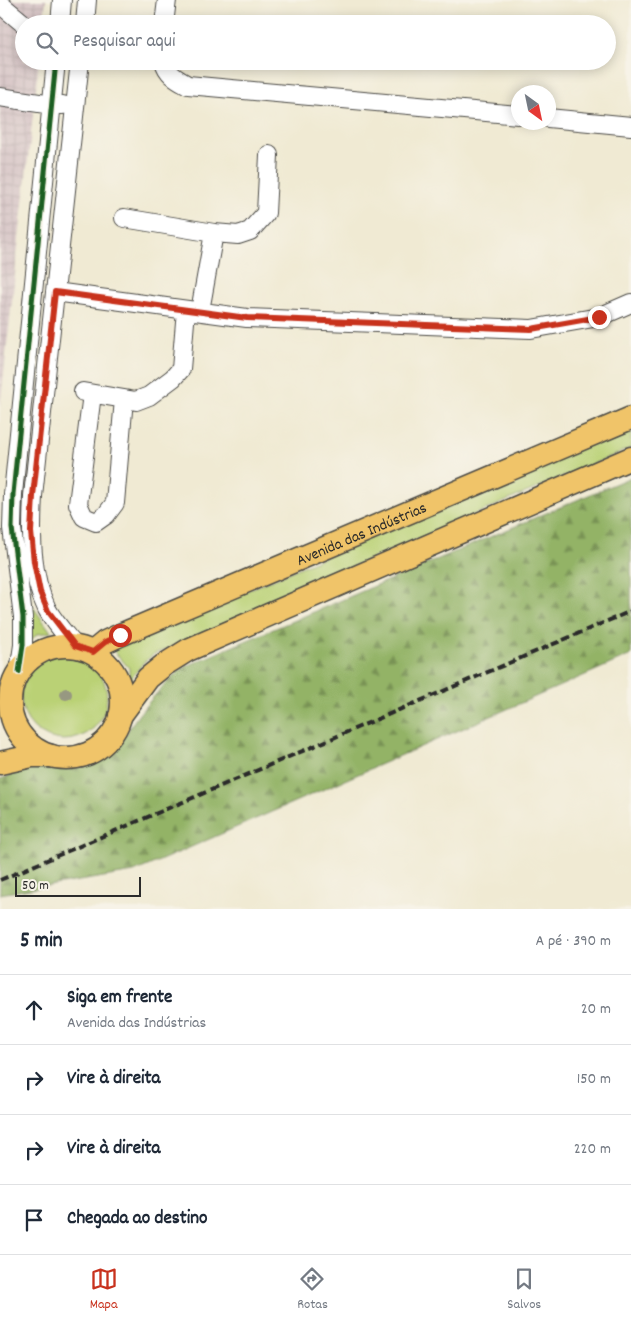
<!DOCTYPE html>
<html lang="pt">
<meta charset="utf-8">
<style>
body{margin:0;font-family:Dekko,sans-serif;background:#f2f2f3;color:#1f2937}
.compass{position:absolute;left:511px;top:85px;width:45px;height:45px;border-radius:50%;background:#fff;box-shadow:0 2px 12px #0003;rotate:147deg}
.scale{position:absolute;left:15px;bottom:12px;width:126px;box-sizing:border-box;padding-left:5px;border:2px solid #2b2b2b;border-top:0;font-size:14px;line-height:18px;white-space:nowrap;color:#2b2b2b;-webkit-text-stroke:4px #f7f3e8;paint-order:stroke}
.stop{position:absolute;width:15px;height:15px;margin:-11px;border:4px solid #c8321e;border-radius:50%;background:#fff}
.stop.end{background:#c8321e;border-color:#fff;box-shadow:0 1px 5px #0008}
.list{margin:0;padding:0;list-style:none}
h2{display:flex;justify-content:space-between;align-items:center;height:65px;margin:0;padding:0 20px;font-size:21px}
h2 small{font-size:16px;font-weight:400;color:#747a83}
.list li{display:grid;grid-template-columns:32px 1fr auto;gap:15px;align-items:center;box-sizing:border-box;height:70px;padding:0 20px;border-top:1px solid #e0e1e3}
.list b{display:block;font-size:19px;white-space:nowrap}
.list p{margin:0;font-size:16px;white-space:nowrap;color:#747a83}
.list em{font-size:16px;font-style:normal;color:#747a83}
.icon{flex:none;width:28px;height:28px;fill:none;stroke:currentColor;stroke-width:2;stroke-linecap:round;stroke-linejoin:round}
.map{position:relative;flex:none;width:631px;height:909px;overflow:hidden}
.search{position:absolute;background:#fff;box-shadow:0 2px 12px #0003;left:15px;right:15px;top:15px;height:55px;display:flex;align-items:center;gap:12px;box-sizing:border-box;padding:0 18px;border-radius:28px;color:#747a83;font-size:19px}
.sheet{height:345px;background:#fff}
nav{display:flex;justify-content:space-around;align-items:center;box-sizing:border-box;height:70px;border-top:1px solid #e0e1e3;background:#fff;font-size:14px;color:#747a83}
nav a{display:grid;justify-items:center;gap:2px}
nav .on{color:#c8321e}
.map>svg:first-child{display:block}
.industrial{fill:url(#industrial-grid)}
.green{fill:#bad175;stroke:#727e50}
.forest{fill:url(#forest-firs);stroke:#5f6f48}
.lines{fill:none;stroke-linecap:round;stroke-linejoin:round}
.minor-casing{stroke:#494844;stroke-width:20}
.major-casing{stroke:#494844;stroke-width:25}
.path{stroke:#494844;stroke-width:3;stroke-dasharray:4 4;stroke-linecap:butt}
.minor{stroke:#fff;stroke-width:18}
.major{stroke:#f0c469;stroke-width:22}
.rail{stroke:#2b2b2b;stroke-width:4;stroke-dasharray:8 4;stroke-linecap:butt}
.cycleway-casing{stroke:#f7f3e8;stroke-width:8}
.cycleway{stroke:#1b5e20;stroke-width:5}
.tree{fill:#979881}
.route{stroke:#c8321e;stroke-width:6}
.labels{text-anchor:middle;stroke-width:4.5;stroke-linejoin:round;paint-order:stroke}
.street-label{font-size:16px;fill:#2b2b2b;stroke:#f7f3e8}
</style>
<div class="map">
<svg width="631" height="909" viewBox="0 0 631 909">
<defs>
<pattern id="industrial-grid" width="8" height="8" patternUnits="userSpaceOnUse" patternTransform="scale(1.25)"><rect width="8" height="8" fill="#d2bec1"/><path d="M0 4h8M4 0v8" fill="none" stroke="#b4a3a6"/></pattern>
<pattern id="forest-firs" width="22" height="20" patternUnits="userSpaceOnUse" patternTransform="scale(1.25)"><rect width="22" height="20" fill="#93b366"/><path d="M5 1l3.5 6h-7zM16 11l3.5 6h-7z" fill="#789254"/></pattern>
</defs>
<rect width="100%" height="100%" fill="#f7f3e8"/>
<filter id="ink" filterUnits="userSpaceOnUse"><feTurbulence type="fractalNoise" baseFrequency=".02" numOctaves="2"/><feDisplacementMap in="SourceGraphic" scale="10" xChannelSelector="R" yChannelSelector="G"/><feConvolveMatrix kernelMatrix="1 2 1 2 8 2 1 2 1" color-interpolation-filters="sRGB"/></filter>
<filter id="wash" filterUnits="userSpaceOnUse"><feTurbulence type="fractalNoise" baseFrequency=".0096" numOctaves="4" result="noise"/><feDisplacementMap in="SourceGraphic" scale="20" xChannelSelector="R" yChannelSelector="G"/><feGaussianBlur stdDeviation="1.12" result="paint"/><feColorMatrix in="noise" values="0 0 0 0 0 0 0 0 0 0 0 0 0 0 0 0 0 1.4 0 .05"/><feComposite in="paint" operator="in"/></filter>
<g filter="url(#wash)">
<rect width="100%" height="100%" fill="#f0ead3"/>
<path class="industrial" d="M0 0H46L43 24H24V61H39L0 407Z"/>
<path class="green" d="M631 424V448L330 576 187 641 154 654 144 662 129 681V668L112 649Z
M31 604 51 632 38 634 29 641 28 605Z
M21 697a43 43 0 1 1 86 0a43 43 0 1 1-86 0Z"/>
<path class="forest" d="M631 477V655L134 872 0 894V779C13 775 27 768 41 767 61 765 82 772 101 760 120 749 127 729 140 713 153 697 167 681 182 668Z"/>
</g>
<g filter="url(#ink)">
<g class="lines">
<defs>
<path id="minor" d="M0 4 24 24
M60 24 62 0
M85 24 87 0
M164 24 167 0
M164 61C167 74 177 79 188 85L518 115
M0 97 52 105H63
M548 118 631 126
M124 218 214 233 200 311
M214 233 238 235 250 231 266 213 269 155
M55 292 247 318 531 329 599 317 631 303
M83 392 136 401 149 396 173 378 181 369 186 310
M92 394 78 504 84 517 96 522 106 515 115 503 124 399
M75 646C66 635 54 622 47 609 30 574 31 534 33 496L80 61
M19 672 23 645V617L12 528 13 494 56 61"/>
<g id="major">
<circle cx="66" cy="702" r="56"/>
<path id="s1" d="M93 652 105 642 120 635 631 418"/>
<path d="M120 716 148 678 164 665 188 650 631 458"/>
<path d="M0 763 32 756H51"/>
</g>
</defs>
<use href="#minor" class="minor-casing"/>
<use href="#major" class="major-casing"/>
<path class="path" d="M68 765C92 763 109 754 122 734"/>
<use href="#minor" class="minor"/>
<use href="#major" class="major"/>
<path class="rail" d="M0 880 631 611"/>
<defs>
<path id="cycleway" d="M19 672 23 645V617L12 528 13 494 56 61"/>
</defs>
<use href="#cycleway" class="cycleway-casing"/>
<use href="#cycleway" class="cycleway"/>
</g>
<circle class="tree" cx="66" cy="694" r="6"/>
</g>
<g class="lines" filter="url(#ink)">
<path class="route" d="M120 635 105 642 93 652 75 646 48 611 40 592 34 562 31 532 33 496 55 292 247 318 531 329 599 317"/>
</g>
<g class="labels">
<g class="street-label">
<text dy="6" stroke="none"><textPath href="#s1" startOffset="294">Avenida das Indústrias</textPath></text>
</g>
</g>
</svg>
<svg class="compass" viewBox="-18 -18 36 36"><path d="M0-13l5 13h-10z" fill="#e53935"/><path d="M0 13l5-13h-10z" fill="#747a83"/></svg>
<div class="scale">50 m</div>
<div class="stop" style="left:120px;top:635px"></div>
<div class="stop end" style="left:599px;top:317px"></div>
<div class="search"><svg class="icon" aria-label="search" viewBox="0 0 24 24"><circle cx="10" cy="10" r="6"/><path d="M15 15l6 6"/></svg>Pesquisar aqui</div>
</div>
<section class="sheet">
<h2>5 min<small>A pé · 390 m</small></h2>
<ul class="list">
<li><svg class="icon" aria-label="ahead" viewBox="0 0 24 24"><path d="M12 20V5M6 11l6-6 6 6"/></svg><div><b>Siga em frente</b><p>Avenida das Indústrias</p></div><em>20 m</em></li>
<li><svg class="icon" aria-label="right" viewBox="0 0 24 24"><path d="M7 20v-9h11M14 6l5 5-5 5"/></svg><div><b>Vire à direita</b></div><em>150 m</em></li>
<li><svg class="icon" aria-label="right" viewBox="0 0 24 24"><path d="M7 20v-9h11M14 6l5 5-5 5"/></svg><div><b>Vire à direita</b></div><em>220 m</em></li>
<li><svg class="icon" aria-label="arrive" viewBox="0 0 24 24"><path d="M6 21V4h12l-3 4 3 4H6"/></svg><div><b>Chegada ao destino</b></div></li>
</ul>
</section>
<nav>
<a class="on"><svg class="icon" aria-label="map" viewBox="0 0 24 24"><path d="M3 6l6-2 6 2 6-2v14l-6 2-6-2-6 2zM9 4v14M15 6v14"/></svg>Mapa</a>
<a><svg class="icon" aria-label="directions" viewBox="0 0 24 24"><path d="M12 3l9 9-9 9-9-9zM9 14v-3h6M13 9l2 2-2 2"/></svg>Rotas</a>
<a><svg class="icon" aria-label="saved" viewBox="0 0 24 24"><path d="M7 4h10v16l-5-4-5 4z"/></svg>Salvos</a>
</nav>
